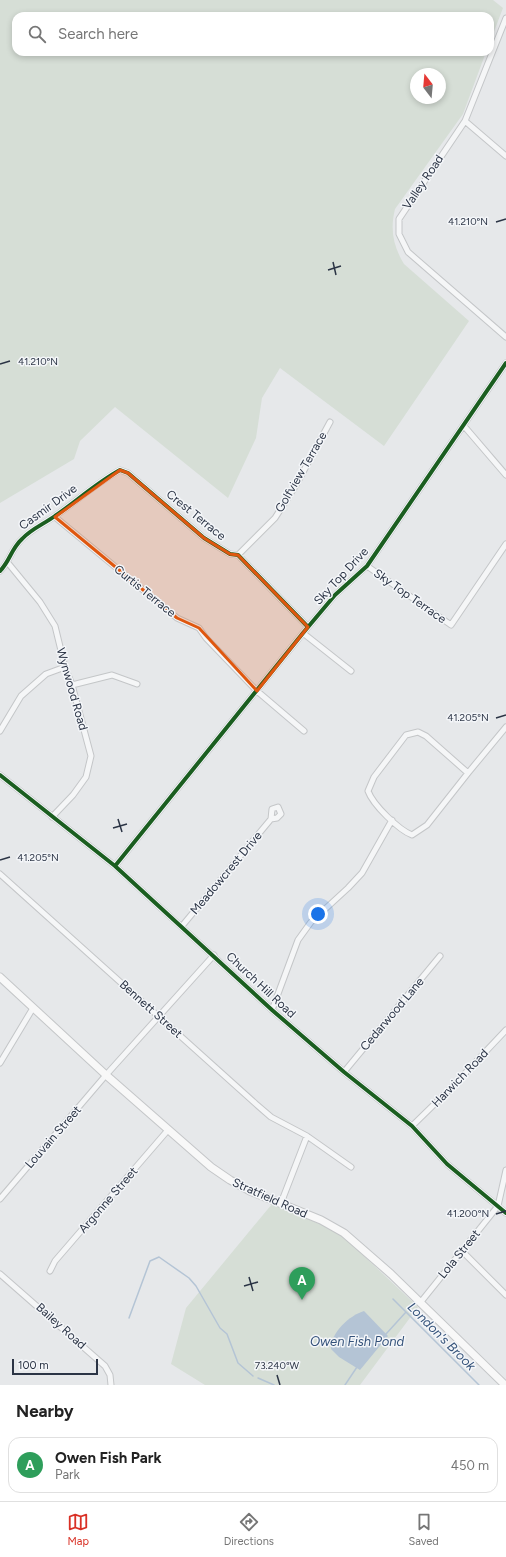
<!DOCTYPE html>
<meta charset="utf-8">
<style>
body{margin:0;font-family:Figtree,sans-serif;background:#f2f2f2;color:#222}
.compass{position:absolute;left:410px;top:68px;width:36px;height:36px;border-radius:50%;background:#fff;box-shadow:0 2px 6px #0003;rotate:344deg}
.scale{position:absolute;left:12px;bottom:10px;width:86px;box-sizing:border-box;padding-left:4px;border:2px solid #2b3445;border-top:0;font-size:11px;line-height:14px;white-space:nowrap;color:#2b3445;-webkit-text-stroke:3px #f4f6f9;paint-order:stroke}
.you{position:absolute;left:318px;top:914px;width:14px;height:14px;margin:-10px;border:3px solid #fff;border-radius:50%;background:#1a73e8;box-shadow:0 0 0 6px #1a73e833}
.badge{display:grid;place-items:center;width:26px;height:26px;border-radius:50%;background:#d93025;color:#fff;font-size:13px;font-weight:700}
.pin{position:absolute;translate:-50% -33px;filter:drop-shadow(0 1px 2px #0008)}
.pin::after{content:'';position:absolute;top:21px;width:14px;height:12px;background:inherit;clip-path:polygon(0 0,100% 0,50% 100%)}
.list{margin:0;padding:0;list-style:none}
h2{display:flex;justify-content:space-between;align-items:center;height:52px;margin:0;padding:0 16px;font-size:17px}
h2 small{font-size:13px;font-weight:400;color:#767676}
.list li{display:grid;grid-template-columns:26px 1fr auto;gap:12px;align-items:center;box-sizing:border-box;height:56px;margin:0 8px 8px;padding:0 8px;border:1px solid #e0e0e0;border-radius:12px}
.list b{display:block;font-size:15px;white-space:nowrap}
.list p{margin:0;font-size:13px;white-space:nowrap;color:#767676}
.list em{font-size:13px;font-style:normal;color:#767676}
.icon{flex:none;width:22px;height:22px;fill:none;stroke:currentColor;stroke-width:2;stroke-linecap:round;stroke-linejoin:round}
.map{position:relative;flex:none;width:506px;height:1385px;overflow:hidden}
.search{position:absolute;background:#fff;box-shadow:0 2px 6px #0003;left:12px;right:12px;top:12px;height:44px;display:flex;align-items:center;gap:10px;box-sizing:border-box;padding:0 14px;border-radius:12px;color:#767676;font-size:15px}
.sheet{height:116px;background:#fff}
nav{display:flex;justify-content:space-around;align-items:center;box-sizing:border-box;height:56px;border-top:1px solid #e0e0e0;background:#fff;font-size:11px;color:#767676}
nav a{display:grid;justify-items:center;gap:2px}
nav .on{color:#d93025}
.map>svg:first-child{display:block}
.green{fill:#d6ded6;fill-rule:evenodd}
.water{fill:#b4c4d5}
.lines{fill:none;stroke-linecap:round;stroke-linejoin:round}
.stream{stroke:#b4c4d5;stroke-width:1.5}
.street-casing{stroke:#c4c6c8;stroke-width:7}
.secondary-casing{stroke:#c4c6c8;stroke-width:9}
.street{stroke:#f5f6f7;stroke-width:5}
.secondary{stroke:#f8f8f8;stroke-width:7}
.cycleway-casing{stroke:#f4f6f9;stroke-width:6}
.cycleway{stroke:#1b5e20;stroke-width:4}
.marked{fill:#df570f;fill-opacity:0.2;stroke:#df570f;stroke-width:3;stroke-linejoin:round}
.ticks{fill:none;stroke:#2b3445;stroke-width:1.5}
.labels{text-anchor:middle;stroke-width:3;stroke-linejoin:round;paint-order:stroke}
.street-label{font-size:12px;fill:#2b3445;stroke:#f4f6f9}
.water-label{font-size:13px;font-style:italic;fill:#34527a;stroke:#f4f6f9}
.ticks-label{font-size:10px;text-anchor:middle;fill:#2b3445;stroke:#f4f6f9;stroke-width:3;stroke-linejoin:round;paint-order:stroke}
</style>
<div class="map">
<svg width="506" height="1385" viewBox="0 0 506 1385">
<rect width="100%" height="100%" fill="#e6e8ea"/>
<path class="green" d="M0 0H493L503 8 490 42V16H16V52H486L463 114 395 209C390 229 393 246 404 264L469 321 384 446 280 368 262 398 256 438 228 498 115 407 80 441 74 459 0 503ZM416 74H440V98H416Z
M272 1204 334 1230 347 1240 418 1307 360 1385H205L171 1364 186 1308Z"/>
<path class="water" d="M364 1311 388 1336 360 1370 339 1357 331 1349C330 1333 350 1315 364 1311Z"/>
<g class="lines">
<path class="stream" d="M393 1299 479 1385
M129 1318 150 1261 159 1257 189 1278 196 1286 220 1328 227 1334 238 1363 253 1376
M386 1334 406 1312
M258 1378 274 1385
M345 1385 357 1367"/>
<defs>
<path id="street" d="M506 18 465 121 399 219V234L408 252 506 337
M465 121 506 156
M464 426 506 475
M55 517 177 618 199 628 206 638 257 691 304 731
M238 555 275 518 296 485 330 422
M8 563 40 602 55 626 65 667 72 685 91 756 86 777 73 795 52 817
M367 566 451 625 506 544
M0 571C10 561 11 549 22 539 31 529 44 524 55 516 77 501 96 483 120 470L128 473 204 538 230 554 238 555 308 627
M303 633 351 671
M72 685 112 675 137 684
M0 731 21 696 46 674 65 667
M468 773 426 736 418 732 406 735 374 777 368 791C373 805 399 830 412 835L427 825 468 773 506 727
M0 775 115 866 272 1010 344 1072 412 1126 447 1164 506 1213
M115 866 303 633 335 595 367 566 506 363
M0 874 256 1104 271 1117 307 1136 351 1167
M182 926 271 819 272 809 278 807 281 814 277 818 271 819
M272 1010 298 940 311 922 348 888 362 873 392 820
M0 1063 33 1008
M344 1072 440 956
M412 1126 455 1084 506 1030
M0 1199 106 1075 214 955
M281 1203 307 1136
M462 1251 506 1295
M50 1271 55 1261 168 1130
M0 1274 105 1366 110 1375 111 1385
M420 1303 498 1206 506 1170"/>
<path id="secondary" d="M0 977 106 1075 211 1167 230 1180 250 1191 321 1220 344 1233 391 1274 505 1385"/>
</defs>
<use href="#street" class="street-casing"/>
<use href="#secondary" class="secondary-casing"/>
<use href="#street" class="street"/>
<use href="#secondary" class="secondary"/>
<defs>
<path id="cycleway" d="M0 571C10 561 11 549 22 539 31 529 44 524 55 516 77 501 96 483 120 470L128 473 204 538 230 554 238 555 308 627
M0 775 115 866 272 1010 344 1072 412 1126 447 1164 506 1213
M115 866 303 633 335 595 367 566 506 363"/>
</defs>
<use href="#cycleway" class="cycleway-casing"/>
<use href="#cycleway" class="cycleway"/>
</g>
<path class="marked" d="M120 470 128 473 204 538 230 554 238 555 308 627 257 691 199 628 177 618 55 517Z"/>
<path class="ticks" d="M496 222 506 219M333 262 336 275M328 270 341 266M0 364 10 361M496 718 506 715M118 819 122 832M113 828 127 824M0 860 10 857M496 1214 506 1211M249 1277 253 1291M244 1286 258 1282M277 1375 280 1385"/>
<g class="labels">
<g class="street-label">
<text transform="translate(423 182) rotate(-56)" y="4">Valley Road</text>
<text transform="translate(301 472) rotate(-60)" y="4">Golfview Terrace</text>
<text transform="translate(48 507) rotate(-36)" y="4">Casmir Drive</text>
<text transform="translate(196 515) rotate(39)" y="4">Crest Terrace</text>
<text transform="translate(341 576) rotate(-47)" y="4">Sky Top Drive</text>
<text transform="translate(145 591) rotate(39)" y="4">Curtis Terrace</text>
<text transform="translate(410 596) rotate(35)" y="4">Sky Top Terrace</text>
<text transform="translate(72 689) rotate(74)" y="4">Wynwood Road</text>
<text transform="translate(226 873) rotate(-50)" y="4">Meadowcrest Drive</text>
<text transform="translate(261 985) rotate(43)" y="4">Church Hill Road</text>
<text transform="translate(151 1009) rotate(42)" y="4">Bennett Street</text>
<text transform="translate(392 1014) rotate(-50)" y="4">Cedarwood Lane</text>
<text transform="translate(460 1078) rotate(-46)" y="4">Harwich Road</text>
<text transform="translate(53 1137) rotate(-49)" y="4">Louvain Street</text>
<text transform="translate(270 1198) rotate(24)" y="4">Stratfield Road</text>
<text transform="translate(108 1200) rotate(-49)" y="4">Argonne Street</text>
<text transform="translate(459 1254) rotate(-51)" y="4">Lola Street</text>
<text transform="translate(61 1326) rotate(42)" y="4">Bailey Road</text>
</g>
<g class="water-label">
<text transform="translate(442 1336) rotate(45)" y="5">London's Brook</text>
<text x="357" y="1346">Owen Fish Pond</text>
</g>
</g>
<g class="ticks-label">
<text x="468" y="225">41.210°N</text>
<text x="38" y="365">41.210°N</text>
<text x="468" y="721">41.205°N</text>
<text x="38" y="861">41.205°N</text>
<text x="468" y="1217">41.200°N</text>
<text x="277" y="1369">73.240°W</text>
</g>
</svg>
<svg class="compass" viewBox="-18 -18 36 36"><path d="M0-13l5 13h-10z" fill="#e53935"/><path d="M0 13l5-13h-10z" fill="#767676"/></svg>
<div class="scale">100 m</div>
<div class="you"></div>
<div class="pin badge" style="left:302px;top:1300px;background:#2e9e5b">A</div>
<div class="search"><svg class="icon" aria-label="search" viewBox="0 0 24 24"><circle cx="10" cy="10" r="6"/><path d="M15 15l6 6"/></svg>Search here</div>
</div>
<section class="sheet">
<h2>Nearby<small></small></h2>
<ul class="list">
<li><span class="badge" style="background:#2e9e5b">A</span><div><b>Owen Fish Park</b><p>Park</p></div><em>450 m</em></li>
</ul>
</section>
<nav>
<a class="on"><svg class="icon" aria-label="map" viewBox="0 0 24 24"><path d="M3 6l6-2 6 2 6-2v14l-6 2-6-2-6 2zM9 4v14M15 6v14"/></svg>Map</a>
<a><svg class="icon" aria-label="directions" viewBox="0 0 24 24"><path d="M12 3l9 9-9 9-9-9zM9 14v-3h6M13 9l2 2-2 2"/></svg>Directions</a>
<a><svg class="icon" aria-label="saved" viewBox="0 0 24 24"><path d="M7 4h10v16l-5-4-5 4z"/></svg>Saved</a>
</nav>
